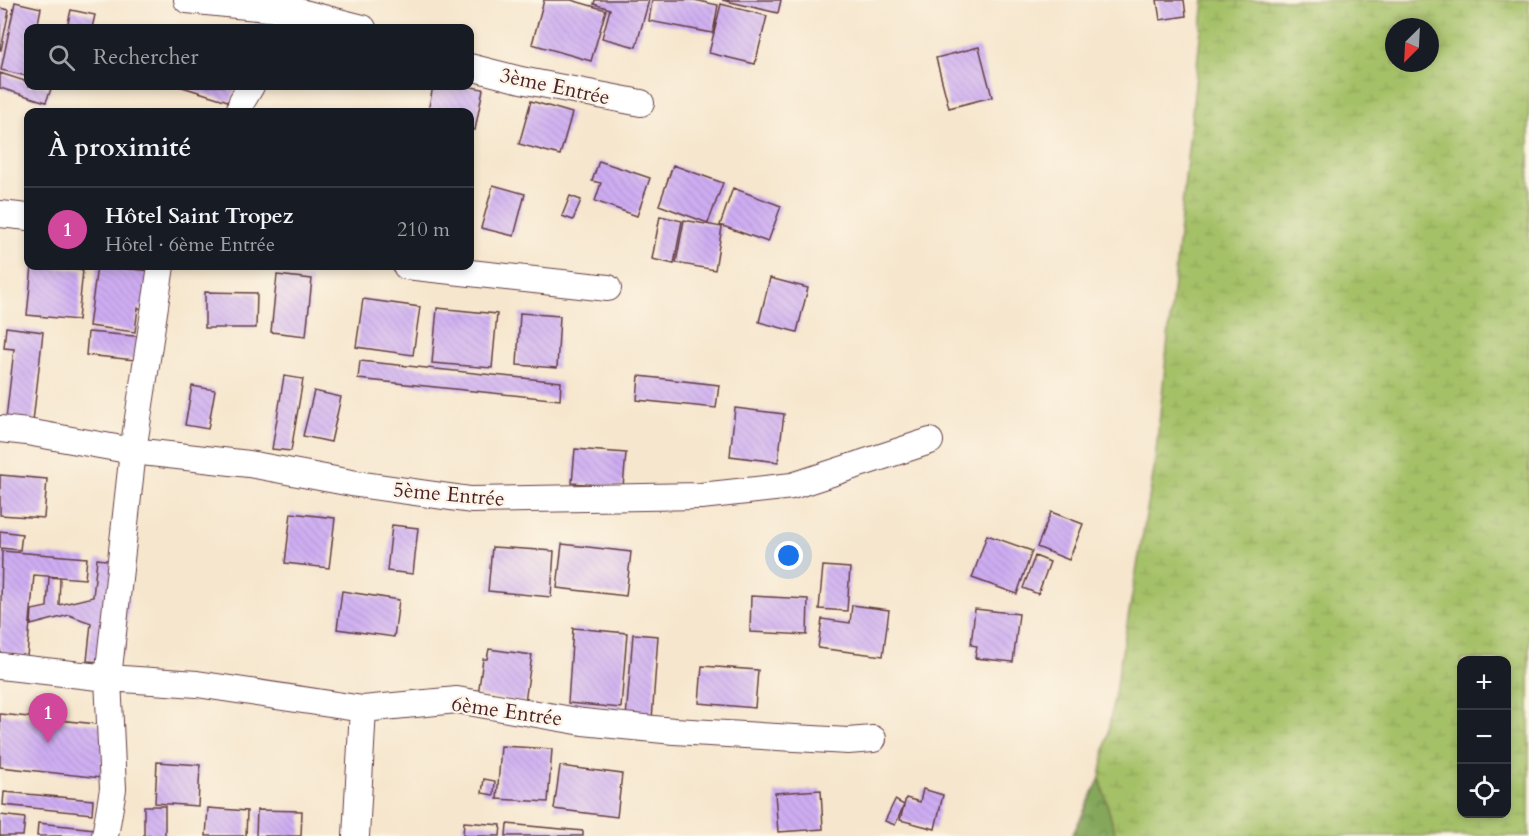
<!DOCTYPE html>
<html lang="fr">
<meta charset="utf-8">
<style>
body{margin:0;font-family:Cardo,serif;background:#20242c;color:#f1f3f6}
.controls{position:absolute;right:18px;bottom:18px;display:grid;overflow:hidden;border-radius:12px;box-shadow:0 3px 9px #0003}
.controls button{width:54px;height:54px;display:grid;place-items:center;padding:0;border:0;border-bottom:2px solid #363941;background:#171b24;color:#f1f3f6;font:30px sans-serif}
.compass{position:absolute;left:1385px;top:18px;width:54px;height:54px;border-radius:50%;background:#171b24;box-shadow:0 3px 9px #0003;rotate:204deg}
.you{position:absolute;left:789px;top:556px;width:21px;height:21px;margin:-15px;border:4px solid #fff;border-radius:50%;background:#1a73e8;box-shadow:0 0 0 9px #1a73e833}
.badge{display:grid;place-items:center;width:39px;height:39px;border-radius:50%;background:#d1495b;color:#fff;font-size:20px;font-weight:700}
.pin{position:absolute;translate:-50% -50px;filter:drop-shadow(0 2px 3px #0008)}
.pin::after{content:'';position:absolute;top:32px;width:21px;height:18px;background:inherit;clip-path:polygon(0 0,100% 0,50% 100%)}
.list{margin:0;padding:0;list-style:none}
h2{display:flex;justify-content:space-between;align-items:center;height:78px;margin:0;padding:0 24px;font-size:26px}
h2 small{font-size:20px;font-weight:400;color:#9ea1a6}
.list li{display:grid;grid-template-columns:39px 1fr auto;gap:18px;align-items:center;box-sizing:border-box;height:84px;padding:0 24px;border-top:2px solid #363941}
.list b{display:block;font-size:22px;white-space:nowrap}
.list p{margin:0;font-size:20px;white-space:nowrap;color:#9ea1a6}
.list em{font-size:20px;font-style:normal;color:#9ea1a6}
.icon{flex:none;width:33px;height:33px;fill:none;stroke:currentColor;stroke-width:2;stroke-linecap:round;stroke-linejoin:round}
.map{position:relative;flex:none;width:1529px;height:836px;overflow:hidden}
.search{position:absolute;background:#171b24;box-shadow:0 3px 9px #0003;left:24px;top:24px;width:450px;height:66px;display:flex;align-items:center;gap:15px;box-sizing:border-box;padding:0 21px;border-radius:12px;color:#9ea1a6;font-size:22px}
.panel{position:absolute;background:#171b24;box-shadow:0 3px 9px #0003;left:24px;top:108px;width:450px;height:162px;border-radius:12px}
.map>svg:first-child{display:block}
.forest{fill:url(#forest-crowns);stroke:#676344;stroke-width:1.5}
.wetland{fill:url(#wetland-marsh);stroke:#78704a;stroke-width:1.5;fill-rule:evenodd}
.building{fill:url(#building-back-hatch)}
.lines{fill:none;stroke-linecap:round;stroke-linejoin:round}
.minor-casing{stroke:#643d43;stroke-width:28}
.minor{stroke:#fff;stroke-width:26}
.labels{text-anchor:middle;stroke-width:4.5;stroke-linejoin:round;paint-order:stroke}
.street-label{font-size:21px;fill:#4a1f2b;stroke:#fcf5e5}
</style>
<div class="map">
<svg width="1529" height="836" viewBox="0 0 1529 836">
<defs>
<pattern id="forest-crowns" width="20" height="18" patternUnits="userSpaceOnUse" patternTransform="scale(1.5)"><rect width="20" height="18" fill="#84a75c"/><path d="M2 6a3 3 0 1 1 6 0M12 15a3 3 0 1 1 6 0" fill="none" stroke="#6e874c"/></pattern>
<pattern id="wetland-marsh" width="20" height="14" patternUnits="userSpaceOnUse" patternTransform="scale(1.5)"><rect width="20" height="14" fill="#a5c168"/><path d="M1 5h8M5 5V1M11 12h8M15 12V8" fill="none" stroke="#90a55a"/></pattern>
<pattern id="building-back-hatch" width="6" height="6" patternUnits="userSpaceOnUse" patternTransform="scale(1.5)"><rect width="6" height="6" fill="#ceadf2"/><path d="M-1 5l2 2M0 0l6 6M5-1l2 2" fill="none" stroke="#b294d0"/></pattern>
</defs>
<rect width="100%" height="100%" fill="#fcf5e5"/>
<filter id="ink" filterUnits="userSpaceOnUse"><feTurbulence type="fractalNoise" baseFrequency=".0167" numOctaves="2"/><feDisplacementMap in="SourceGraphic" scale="12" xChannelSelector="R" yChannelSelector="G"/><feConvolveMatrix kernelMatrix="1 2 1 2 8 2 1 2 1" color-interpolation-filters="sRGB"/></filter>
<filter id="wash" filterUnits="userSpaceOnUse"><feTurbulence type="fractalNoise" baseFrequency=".008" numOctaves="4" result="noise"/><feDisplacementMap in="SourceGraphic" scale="24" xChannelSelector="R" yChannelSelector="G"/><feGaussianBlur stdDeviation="1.35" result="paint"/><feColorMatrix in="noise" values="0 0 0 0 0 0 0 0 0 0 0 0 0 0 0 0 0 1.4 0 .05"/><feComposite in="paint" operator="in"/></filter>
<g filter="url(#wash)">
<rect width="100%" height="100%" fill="#f6e6cd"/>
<path class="forest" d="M1100 778 1116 836H1072Z"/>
<path class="wetland" d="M1204 0H1529V836H1116L1100 778 1154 470ZM1394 27H1430V63H1394ZM1462 660H1506V814H1462Z"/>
<g id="blocks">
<path class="building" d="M544 0H571L606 10 591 61 532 44Z
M595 0H649L636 47 602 38 610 9 594 4Z
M652 0H694L718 5 713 33 649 21Z
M722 0H781L778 13Z
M1157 0H1184L1186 16 1160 20Z
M15 2 41 8 37 28H28L27 76 1 70Z
M721 4 767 16 755 64 709 53Z
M0 8 9 10 1 50H0Z
M71 10 95 15 92 28 67 27Z
M979 47 992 97 949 108 936 58Z
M0 73 28 82V86H41L51 89 46 102 0 88Z
M179 86H236L231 102Z
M433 86H466L483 89 475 130 470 129V112H428Z
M531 101 572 113 560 155 519 144Z
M599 161 650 178 637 216 595 201 601 183 592 181Z
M673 165 723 183 708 223 659 205Z
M493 185 525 194 514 236 481 228Z
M733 188 781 206 768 242 720 225Z
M570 196 581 200 573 220 562 216Z
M660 216 682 221 674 264 652 259Z
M684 220 722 227 715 270 676 263Z
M32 266 83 270 78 320 27 315Z
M97 266 153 271 148 310 138 308 135 332 89 326Z
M277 275 312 279 306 336 271 332Z
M770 278 808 288 797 332 759 322Z
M205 292 257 293 256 328H205Z
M363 299 420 307 413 355 356 347Z
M437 308 497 314 492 368 432 363Z
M520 313 560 316 557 368 517 365Z
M6 327 43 332 33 422 6 419 14 349 4 348Z
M88 332 157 338 155 362 86 355Z
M360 361 561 382 560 400 358 379Z
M284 376 303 379 291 451 272 449Z
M639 376 719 385 716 408 637 400Z
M192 386 215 390 208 429 185 425Z
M314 391 341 397 331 442 303 436Z
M735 408 784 414 778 462 730 456Z
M575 449 626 453 623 487 572 483Z
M0 475 47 479 44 518 0 515Z
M1051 512 1083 524 1069 560 1037 547Z
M291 513 335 518 329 568 285 563Z
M392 525 418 528 413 574 387 571Z
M0 531 22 534 20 550 0 548Z
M987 535 1032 551 1017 594 972 578Z
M562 544 631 552 626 596 557 588Z
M492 547 554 551 551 597 488 591Z
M2 551 87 558 85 579 34 575 27 657 0 654Z
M1035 556 1050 562 1038 594 1023 588Z
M97 559 132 563 124 653 113 663 87 661 91 623 69 615 31 625 32 610 47 607 49 577 60 578 59 605 93 597Z
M823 566 850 568 847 611 819 609Z
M342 591 399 600 394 637 337 629Z
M751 596 808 599 807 635 750 632Z
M852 605 889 610 883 656 818 648 822 619 850 623Z
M975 609 1019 614 1013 662 975 658 977 646 971 645Z
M573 628 627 633 621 708 568 703Z
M633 634 658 636 652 720 626 718Z
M489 649 532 655 525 702 478 695 483 659H487Z
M702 666 758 670 755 708 699 703Z
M0 714 106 725 101 778 0 767Z
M501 746 552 749 548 802 497 799Z
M157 762 200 765 198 806 155 803Z
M560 766 622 774 617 817 554 809Z
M484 779 495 781 494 795 482 793Z
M923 789 943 795 935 829 900 820 906 798 920 802Z
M821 790 823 829 778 832 775 793Z
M4 792 93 800 92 814 3 805Z
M895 800 904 805 895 825 885 821Z
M144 806H165V836H144Z
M208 808 247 811 246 836H206Z
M257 810 302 811 301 836H256Z
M0 815 25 818 23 836H0Z
M464 822 501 825 500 836H463Z
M38 823 95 829V836H37Z
M507 824 583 831V836H506Z"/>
</g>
</g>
<g filter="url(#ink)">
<use href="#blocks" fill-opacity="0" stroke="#643d43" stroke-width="1.5"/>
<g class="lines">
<defs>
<path id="minor" d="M187 0 296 11 363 28
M470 67 521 80 641 103
M239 112 242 101 251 86
M0 214 28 217
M406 266 608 288
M0 429 27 432 133 451 249 464 357 484 471 500 701 496 792 486 930 441
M0 666 108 678 197 684 363 709 457 700 583 722 674 731 848 741 873 739
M105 836 113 789 108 678 133 451 161 266
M356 836 363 709"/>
</defs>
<use href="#minor" class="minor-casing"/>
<use href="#minor" class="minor"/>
</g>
</g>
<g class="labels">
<g class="street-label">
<text transform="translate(555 86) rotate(12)" y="7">3ème Entrée</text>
<text transform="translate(449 494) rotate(5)" y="7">5ème Entrée</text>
<text transform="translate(507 711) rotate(8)" y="7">6ème Entrée</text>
</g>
</g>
</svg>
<div class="controls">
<button>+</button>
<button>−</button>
<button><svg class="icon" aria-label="locate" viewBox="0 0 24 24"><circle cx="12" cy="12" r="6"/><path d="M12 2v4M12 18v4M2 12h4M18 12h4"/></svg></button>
</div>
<svg class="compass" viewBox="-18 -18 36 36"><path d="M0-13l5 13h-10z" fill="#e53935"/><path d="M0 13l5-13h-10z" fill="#9ea1a6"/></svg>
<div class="you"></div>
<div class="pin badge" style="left:48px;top:743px;background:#d1479c">1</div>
<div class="search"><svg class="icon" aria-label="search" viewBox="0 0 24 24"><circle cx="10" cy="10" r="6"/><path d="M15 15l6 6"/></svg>Rechercher</div>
<section class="panel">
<h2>À proximité<small></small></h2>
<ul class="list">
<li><span class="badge" style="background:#d1479c">1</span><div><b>Hôtel Saint Tropez</b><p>Hôtel · 6ème Entrée</p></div><em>210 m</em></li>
</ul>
</section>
</div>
